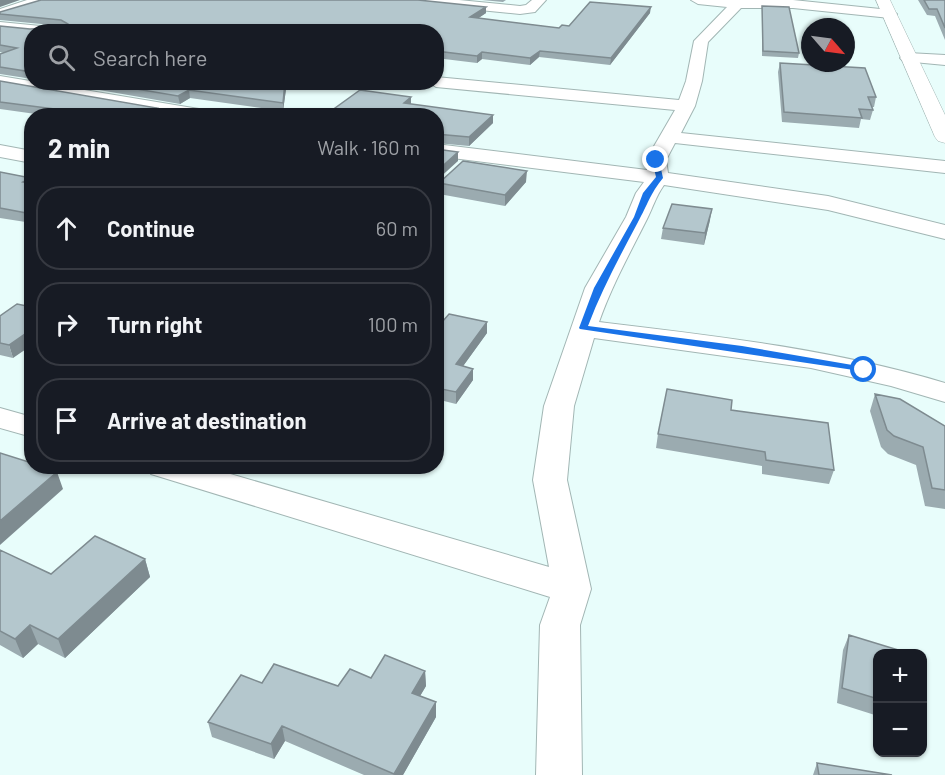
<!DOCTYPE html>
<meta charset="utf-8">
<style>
body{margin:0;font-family:Barlow,sans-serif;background:#242831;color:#f1f3f6}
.controls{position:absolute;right:18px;bottom:18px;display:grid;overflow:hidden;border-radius:12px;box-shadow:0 2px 4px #0004}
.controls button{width:54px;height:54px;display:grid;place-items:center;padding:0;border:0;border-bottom:2px solid #363941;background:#171b24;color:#f1f3f6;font:30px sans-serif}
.compass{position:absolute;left:801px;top:18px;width:54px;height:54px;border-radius:50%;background:#171b24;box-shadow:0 2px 4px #0004;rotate:118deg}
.stop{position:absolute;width:18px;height:18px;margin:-14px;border:4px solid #1a73e8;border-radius:50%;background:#fff}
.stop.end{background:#1a73e8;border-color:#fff;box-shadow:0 2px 6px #0008}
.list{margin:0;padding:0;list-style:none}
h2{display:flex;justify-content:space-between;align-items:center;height:78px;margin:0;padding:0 24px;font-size:26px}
h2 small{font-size:20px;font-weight:400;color:#9ea1a6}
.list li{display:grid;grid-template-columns:39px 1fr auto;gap:18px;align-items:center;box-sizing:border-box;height:84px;margin:0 12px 12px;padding:0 12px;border:2px solid #363941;border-radius:24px}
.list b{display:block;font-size:22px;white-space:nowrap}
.list em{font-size:20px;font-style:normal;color:#9ea1a6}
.icon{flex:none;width:33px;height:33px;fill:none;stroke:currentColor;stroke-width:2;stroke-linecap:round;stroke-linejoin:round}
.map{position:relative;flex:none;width:945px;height:775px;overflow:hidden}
.search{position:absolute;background:#171b24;box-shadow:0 2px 4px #0004;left:24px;top:24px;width:420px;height:66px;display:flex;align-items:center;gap:15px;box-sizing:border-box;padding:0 21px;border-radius:24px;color:#9ea1a6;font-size:22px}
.panel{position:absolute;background:#171b24;box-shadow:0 2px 4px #0004;left:24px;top:108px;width:420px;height:366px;border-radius:24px}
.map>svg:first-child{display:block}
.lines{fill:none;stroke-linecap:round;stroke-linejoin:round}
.minor-casing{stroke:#a2b6b4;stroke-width:2}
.tertiary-casing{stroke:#a2b6b4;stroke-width:1}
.minor{fill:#fff;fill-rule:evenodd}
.tertiary{fill:#fff;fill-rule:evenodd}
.wall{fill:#9babb0}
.shaded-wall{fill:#7e8b90}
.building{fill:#b4c7cd;stroke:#7e8b90;stroke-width:1.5}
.route{fill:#1a73e8}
</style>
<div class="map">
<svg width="945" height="775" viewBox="0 0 945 775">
<rect width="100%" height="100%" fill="#e8fdfb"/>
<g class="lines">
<defs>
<path id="minor" d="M27 0H47L45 3 0 17V9Z
M412 0H459L520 6 526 5 532 0H546L535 12 520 14 419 4Z
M691 0H793L890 10 897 14 890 18 793 8H741L708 42 702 81 695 106 681 133 945 161V173L675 143 666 160 668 173 828 196 945 225V239L828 210 664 185C656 196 653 207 647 219 630 253 612 285 599 322 716 336 832 349 945 383V402L891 386 811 368 594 338 574 406 567 480 591 589 580 625 582 775H536L540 625 550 597 151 474 147 466H203L549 567 533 480 544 406 585 288 626 217 636 193 644 182 436 156V144L647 170 646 160 675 110 436 87 428 82H436V77L679 100 686 81 694 41 727 7 698 4Z
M0 22 61 28 68 32H32V33L0 30Z
M908 53 945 55V65L903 61 900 58 903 55Z
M0 76 211 111 220 116H176L0 86Z
M0 145 32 151V163L0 157Z
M0 408 32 417V437L0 428Z"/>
<path id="tertiary" d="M876 0H890L945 115V143L938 141 935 137Z"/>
</defs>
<use href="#minor" class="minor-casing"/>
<use href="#tertiary" class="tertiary-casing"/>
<use href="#minor" class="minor"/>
<use href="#tertiary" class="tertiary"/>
</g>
<path class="wall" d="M482 0H506L503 2Z
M918 0H945V40L935 16 927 15Z
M762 6 799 53 798 58 762 56Z
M0 12 486 13 478 18 559 28 650 13 610 65 539 57 530 65 482 59 477 63 436 58V32H32V79L0 74V54L4 53 0 52V26L30 29 64 27 62 26 0 20Z
M780 63 876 97 874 107H871L873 110 870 120 861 119 859 128 782 122 778 72Z
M0 81 159 115 50 116 0 109Z
M53 82H287L283 111 190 98 180 104Z
M411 97V104L493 123 469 146 436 143V116H324Z
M0 172 31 178 32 223 0 218Z
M526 182 505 206 439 194V183Z
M710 220 704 245 661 239 663 228Z
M0 316 13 358 0 355Z
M487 322V333L463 366 473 380 456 404 436 399V329Z
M875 394 945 426V509L925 506 916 465 888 454 881 447 870 411Z
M731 410 834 470 829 484 762 474V466L656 448 658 434Z
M0 550 51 574 145 559 150 577 65 658 38 644 23 658 0 645Z
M849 635 878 654V716L837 703 843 650Z
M425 671 426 686 420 696 436 702V717L403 775H364L285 741 274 759 212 737 208 722 262 683 338 686 371 678Z
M817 763 892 775H813Z"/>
<path class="shaded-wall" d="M0 0H20L0 7Z
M486 7V13L470 24V17Z
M651 7 650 13 610 65 611 58Z
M540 51 539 57 530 65V58Z
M482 52V59L477 63V56Z
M285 82H287L283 111V103Z
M189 90 190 98 180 104 178 96Z
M411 97V105L404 103Z
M157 108 158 116H142Z
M493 115V123L469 146V137Z
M458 152V161L436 181V172Z
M527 171 526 182 505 206V195Z
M31 178 32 189 23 182Z
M712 209 710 220 704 245 705 233Z
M487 322V333L456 376V364Z
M32 329V345L13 358 9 345Z
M473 369V380L456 404V392Z
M57 472 63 489 0 545V521Z
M145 559 150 577 65 658 58 639Z
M30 625 38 644 23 658 15 639Z
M425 671 426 686 413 708 412 693Z
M436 702V717L403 775H394Z
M282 726 285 741 274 759 271 744Z"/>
<path class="building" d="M41 0H418L486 7 470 17 559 28 562 25 569 26 590 2 651 7 611 58 540 51 530 58 482 52 477 56 436 51V32H32V72L0 67V54L17 48 0 45V26L30 29 68 27V24L61 20 0 14V12Z
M924 0H945V28L937 9H929Z
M762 6 789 7 799 53 763 51Z
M780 63 865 68 876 97H868L873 110 859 109 862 118 784 112Z
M0 81 157 108 142 116H82L86 113 0 102Z
M95 82H285L283 103 189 90 178 96Z
M360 90 411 97 404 103 493 115 469 137 436 134V116H324Z
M436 149 458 152 436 172Z
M463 161 527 171 505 195 439 183Z
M0 172 31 178 23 182 32 184V214L0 208Z
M672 204 712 209 705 233 663 228Z
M17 304 32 307V329L9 345 0 343V316Z
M449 314 487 322 456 364 473 369 456 392 436 388V329Z
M667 389 732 400 731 410 828 423 834 470 766 460 765 452 658 434Z
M875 394 900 399 945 426V490L932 488 923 447 894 436 887 430Z
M0 453 32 463V466H41L57 472 0 521Z
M95 536 145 559 58 639 30 625 15 639 0 631V550L51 574Z
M849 635 908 653 878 654V699L842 688Z
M385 655 425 671 412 693 436 702 394 774 282 726 271 744 208 722 241 675 262 683 274 664 338 686 350 669 371 678Z
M817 763 892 775H819Z"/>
<path class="route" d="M656 158 659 160 663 178C650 194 648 204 638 222 620 256 602 289 588 326L742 346 864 367 868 370 867 372 580 329 579 328 594 288 634 217 643 193 656 177 652 160Z"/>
</svg>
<div class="controls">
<button>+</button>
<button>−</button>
</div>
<svg class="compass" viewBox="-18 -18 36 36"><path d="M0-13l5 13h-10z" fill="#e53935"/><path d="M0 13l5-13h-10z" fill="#9ea1a6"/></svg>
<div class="stop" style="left:864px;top:370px"></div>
<div class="stop end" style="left:656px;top:160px"></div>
<div class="search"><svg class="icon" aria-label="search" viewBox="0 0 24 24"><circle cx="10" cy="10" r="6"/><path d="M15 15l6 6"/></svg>Search here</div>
<section class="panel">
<h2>2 min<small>Walk · 160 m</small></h2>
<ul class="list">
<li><svg class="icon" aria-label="ahead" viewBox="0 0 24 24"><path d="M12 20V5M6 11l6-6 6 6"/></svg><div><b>Continue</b></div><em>60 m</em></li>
<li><svg class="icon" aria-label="right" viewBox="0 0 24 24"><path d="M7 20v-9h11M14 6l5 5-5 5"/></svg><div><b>Turn right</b></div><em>100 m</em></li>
<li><svg class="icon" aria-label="arrive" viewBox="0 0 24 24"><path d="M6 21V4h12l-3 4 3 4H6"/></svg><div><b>Arrive at destination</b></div></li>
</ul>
</section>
</div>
